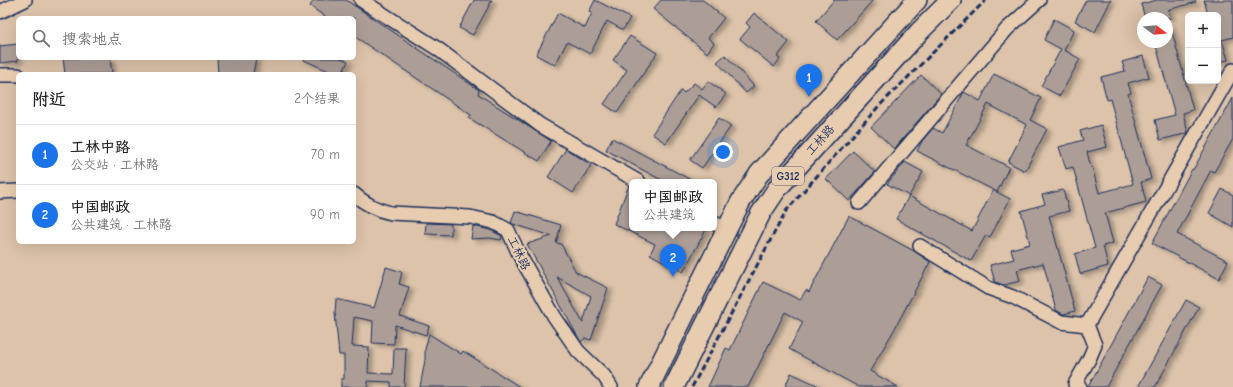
<!DOCTYPE html>
<html lang="zh">
<meta charset="utf-8">
<style>
body{margin:0;font-family:"Comic Neue","LXGW WenKai TC",sans-serif;background:#f2f2f2;color:#222}
.controls{position:absolute;right:12px;top:12px;display:grid;overflow:hidden;border-radius:6px;box-shadow:0 4px 16px #0002}
.controls button{width:36px;height:36px;display:grid;place-items:center;padding:0;border:0;border-bottom:1px solid #e0e0e0;background:#fff;color:#222;font:20px sans-serif}
.compass{position:absolute;left:1137px;top:12px;width:36px;height:36px;border-radius:50%;background:#fff;box-shadow:0 4px 16px #0002;rotate:106deg}
.you{position:absolute;left:723px;top:152px;width:14px;height:14px;margin:-10px;border:3px solid #fff;border-radius:50%;background:#1a73e8;box-shadow:0 0 0 6px #1a73e833}
.badge{display:grid;place-items:center;width:26px;height:26px;border-radius:50%;background:#1a73e8;color:#fff;font-size:13px;font-weight:700}
.pin{position:absolute;translate:-50% -33px;filter:drop-shadow(0 1px 2px #0008)}
.pin::after{content:'';position:absolute;top:21px;width:14px;height:12px;background:inherit;clip-path:polygon(0 0,100% 0,50% 100%)}
.popup{position:absolute;left:629px;top:179px;width:88px;height:52px;box-sizing:border-box;display:grid;place-content:center;border-radius:6px;background:#fff;filter:drop-shadow(0 1px 3px #0005);font-size:13px;white-space:nowrap;color:#767676}
.popup b{font-size:15px;color:#222}
.popup::after{content:'';position:absolute;left:50%;top:100%;margin-left:-8px;border:8px solid transparent;border-top-color:#fff}
.list{margin:0;padding:0;list-style:none}
h2{display:flex;justify-content:space-between;align-items:center;height:52px;margin:0;padding:0 16px;font-size:17px}
h2 small{font-size:13px;font-weight:400;color:#767676}
.list li{display:grid;grid-template-columns:26px 1fr auto;gap:12px;align-items:center;box-sizing:border-box;height:60px;padding:0 16px;border-top:1px solid #e0e0e0}
.list b{display:block;font-size:15px;white-space:nowrap}
.list p{margin:0;font-size:13px;white-space:nowrap;color:#767676}
.list em{font-size:13px;font-style:normal;color:#767676}
.icon{flex:none;width:22px;height:22px;fill:none;stroke:currentColor;stroke-width:2;stroke-linecap:round;stroke-linejoin:round}
.map{position:relative;flex:none;width:1233px;height:387px;overflow:hidden}
.search{position:absolute;background:#fff;box-shadow:0 4px 16px #0002;left:16px;top:16px;width:340px;height:44px;display:flex;align-items:center;gap:10px;box-sizing:border-box;padding:0 14px;border-radius:6px;color:#767676;font-size:15px}
.panel{position:absolute;background:#fff;box-shadow:0 4px 16px #0002;left:16px;top:72px;width:340px;height:172px;border-radius:6px}
.map>svg:first-child{display:block}
.building{fill:#ac9e97;stroke:#1b2f5e;fill-rule:evenodd;filter:url(#shadow)}
.lines{fill:none;stroke-linecap:round;stroke-linejoin:round}
.minor-casing{stroke:#1b2f5e;stroke-width:16}
.highway-casing{stroke:#1b2f5e;stroke-width:22}
.minor{stroke:#e8ccaf;stroke-width:13}
.highway{stroke:#e8ccaf;stroke-width:19}
.rail{stroke:#1b2f5e;stroke-width:3;stroke-dasharray:6 3;stroke-linecap:butt}
.labels{text-anchor:middle;stroke-width:4;stroke-linejoin:round;paint-order:stroke}
.shield{fill:#e8ccaf;stroke:#585e76;stroke-width:1}
.shield-label{font-size:11px;font-weight:bold;fill:#1b2f5e}
.street-label{font-size:12px;fill:#1b2f5e;stroke:#e8ccaf}
</style>
<div class="map">
<svg width="1233" height="387" viewBox="0 0 1233 387">
<defs>
<filter id="shadow"><feDropShadow dx="4.5" dy="2.5" stdDeviation="2" flood-color="#0004"/></filter>
</defs>
<rect width="100%" height="100%" fill="#dcc3aa"/>
<filter id="ink" filterUnits="userSpaceOnUse"><feTurbulence type="fractalNoise" baseFrequency=".025" numOctaves="2"/><feDisplacementMap in="SourceGraphic" scale="8" xChannelSelector="R" yChannelSelector="G"/><feConvolveMatrix kernelMatrix="1 2 1 2 8 2 1 2 1" color-interpolation-filters="sRGB"/></filter>
<g filter="url(#ink)">
<path class="building" d="M314 0H346L479 90 478 94 551 141 539 161 469 118 471 115 354 36V18H327L310 6Z
M474 0H492L473 35 459 28Z
M595 0 630 18 623 30 607 21 590 54 567 42 555 65 536 55 558 13 585 28 592 13 589 12Z
M661 0H703L724 18 708 38 714 43 707 53 653 9Z
M834 0H873L837 40 816 21Z
M1086 0H1111L1095 32 1075 21Z
M1157 0H1195L1196 2 1168 10 1171 18H1145L1141 4Z
M1204 0H1233V37L1222 40 1228 60 1218 62V15H1208Z
M754 13 789 42 777 57 780 59 774 67 740 39 750 27 746 23Z
M1054 19 1074 30 1064 50 1080 59 1060 96 1041 86 1061 49 1044 40Z
M1167 24H1170L1193 110 1183 113 1188 133 1160 140 1155 120 1175 115 1155 42H1167Z
M630 36 657 53 617 113 604 104 627 70 613 60Z
M18 44V61L0 63V46Z
M725 55 754 86 746 93 717 62Z
M1143 56 1149 77 1128 83 1131 93 1128 94 1151 179 1141 182 1146 202 1105 213 1113 243 1103 246 1108 266 1080 274 1075 254 1095 248 1073 167 1066 169 1059 147 1083 140 1080 131 1101 125 1107 147 1087 152 1091 168 1092 167 1099 193 1133 184 1110 99 1107 100 1101 77 1125 71 1122 62Z
M63 58H110L112 74H65Z
M217 58H256L253 74H218Z
M299 58H340L348 61 342 74H330L331 72Z
M994 74 1041 98 1030 120 1047 129 1025 171 1008 162 1027 125 988 104 966 145 1009 167 997 192 917 151 922 141 933 128 942 133 964 92 980 101Z
M921 75 941 94 894 149 871 127Z
M708 81 726 94 716 107 699 95 666 143 652 134 681 90 684 93 694 83 702 89Z
M1233 98V139L1214 172 1211 170 1177 234 1228 261 1219 279 1152 243 1192 169 1193 170Z
M719 118 731 126 702 168 690 160Z
M612 138 695 182H665L606 150Z
M566 149 591 165 573 193 548 177Z
M853 151 875 172 849 201 826 179Z
M905 162 923 172 909 196 887 184Z
M629 185 632 187V228H707L683 272 650 254 655 244 614 224Z
M1222 189 1233 195V227L1209 213Z
M993 190 1010 199 990 237 986 235 971 261 896 219 909 196 972 231Z
M1063 190 1069 211 1049 216 1075 311 1063 314 1056 310 1043 263 1017 270 1020 281 1004 285 995 282 990 265 1014 259 1011 249 1030 244 1021 211 1045 204 1042 195Z
M515 211 561 225 556 243 561 244 576 272 608 288 591 340 585 338 581 342 578 337 527 244 552 236 513 224 511 223ZM557 277 591 296 583 323Z
M849 216 914 251 930 262 894 330 870 371 898 387H859L789 349 803 322 785 312 748 387H708L726 348 730 350 763 282 800 300 806 290 809 292Z
M426 223 451 224V235L425 234Z
M473 226 490 230 502 236 501 240 490 238 471 239Z
M386 267 402 272 399 284 409 287 400 316 429 326 426 335 395 325 394 344 372 343 373 321 354 317 352 346 369 347 368 373 393 374 394 348H406L404 387H391V382L368 381V387H341V379H344V355H339L335 313 336 299 374 308Z
M1148 277 1162 285 1106 387H1088Z
M1186 300 1199 307 1155 387H1138Z
M429 334 461 354 463 351 520 387H420L425 360V349Z
M791 373 821 387H785Z"/>
<g class="lines">
<defs>
<path id="minor" d="M361 0 438 49 540 125 639 182
M0 12 25 0
M0 75H18
M0 192 18 191
M354 194C365 204 376 210 391 213L470 217 493 222 508 230 520 256 554 316 578 351 604 376 611 387
M859 203 1007 29 1039 0
M714 223 727 229
M920 246 988 288 1013 297 1061 322 1087 325 1233 70
M1080 387 1075 384 1089 359 1095 345 1087 325"/>
<path id="highway" d="M649 387 727 229 741 201 759 174 917 0
M674 387 761 213 777 189 919 32 951 0"/>
</defs>
<use href="#minor" class="minor-casing"/>
<use href="#highway" class="highway-casing"/>
<use href="#minor" class="minor"/>
<use href="#highway" class="highway"/>
<path class="rail" d="M692 387 786 211 878 107 986 0"/>
</g>
</g>
<g class="labels">
<rect class="shield" x="772" y="167" width="32" height="18" rx="3"/>
<g class="shield-label">
<text x="788" y="180">G312</text>
</g>
<g class="street-label">
<text transform="translate(820 140) rotate(-48)" y="4">工林路</text>
<text transform="translate(519 253) rotate(64)" y="4">工林路</text>
</g>
</g>
</svg>
<div class="controls">
<button>+</button>
<button>−</button>
</div>
<svg class="compass" viewBox="-18 -18 36 36"><path d="M0-13l5 13h-10z" fill="#e53935"/><path d="M0 13l5-13h-10z" fill="#767676"/></svg>
<div class="you"></div>
<div class="pin badge" style="left:809px;top:97px">1</div>
<div class="pin badge" style="left:673px;top:277px">2</div>
<div class="popup"><b>中国邮政</b>公共建筑</div>
<div class="search"><svg class="icon" aria-label="search" viewBox="0 0 24 24"><circle cx="10" cy="10" r="6"/><path d="M15 15l6 6"/></svg>搜索地点</div>
<section class="panel">
<h2>附近<small>2个结果</small></h2>
<ul class="list">
<li><span class="badge">1</span><div><b>工林中路</b><p>公交站 · 工林路</p></div><em>70 m</em></li>
<li><span class="badge">2</span><div><b>中国邮政</b><p>公共建筑 · 工林路</p></div><em>90 m</em></li>
</ul>
</section>
</div>
